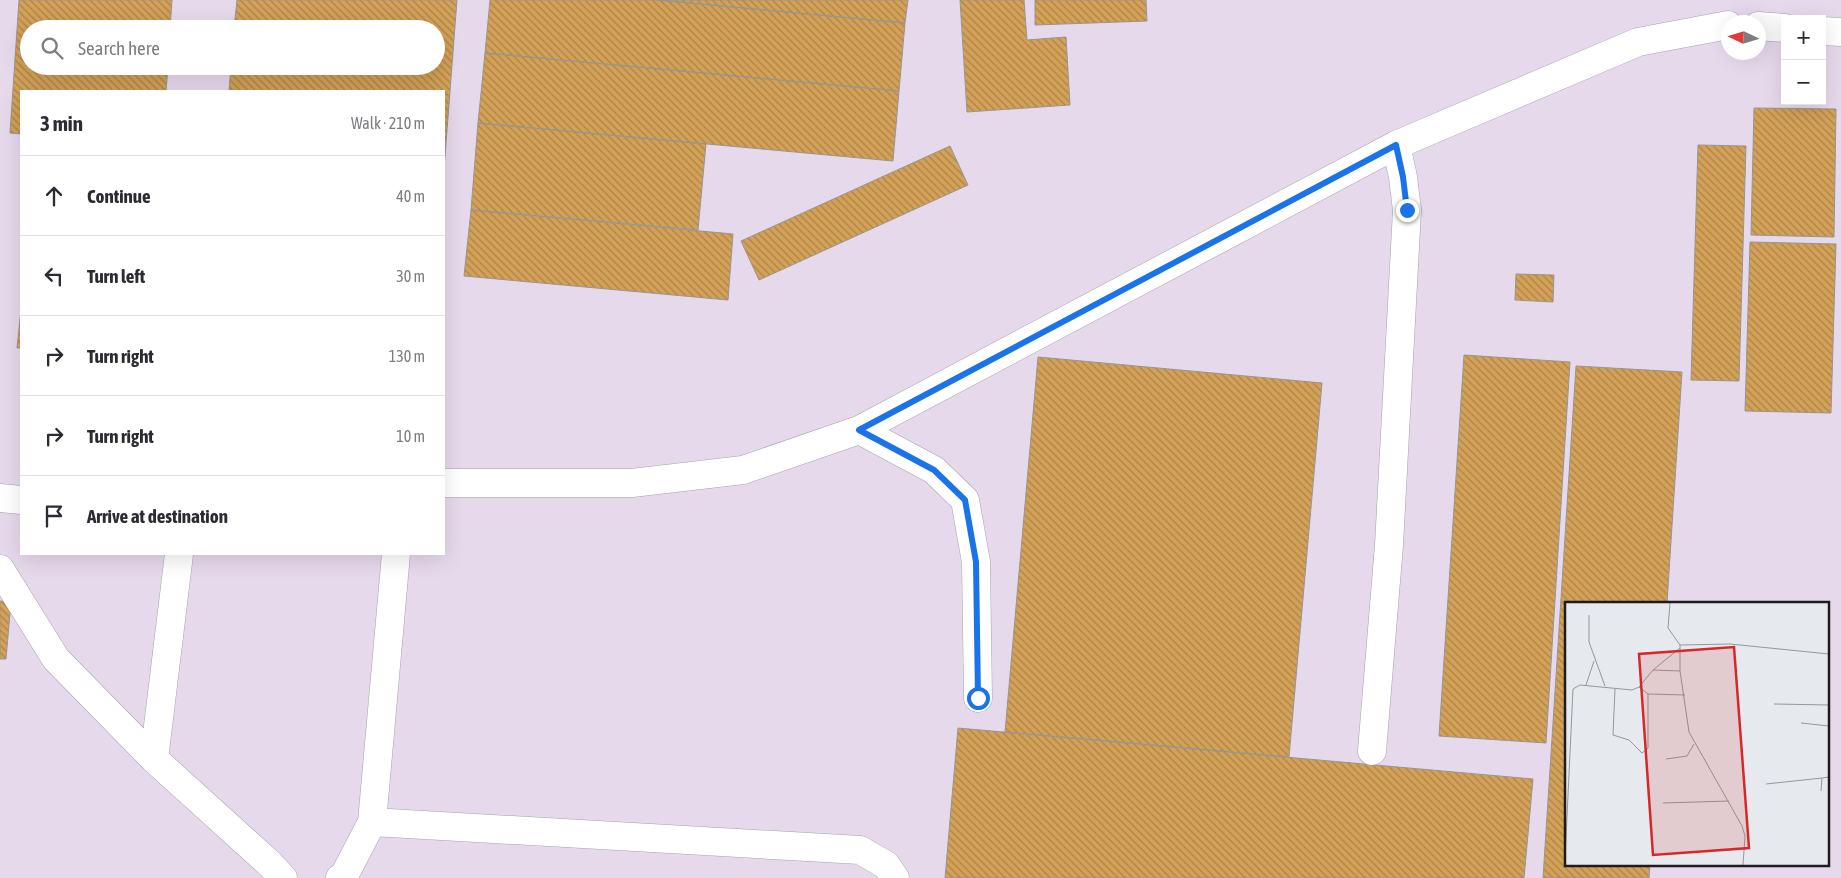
<!DOCTYPE html>
<meta charset="utf-8">
<style>
body{margin:0;font-family:"Asap Condensed",sans-serif;background:#f2f2f3;color:#2b2b33}
.controls{position:absolute;right:15px;top:15px;display:grid;overflow:hidden;border-radius:0px;box-shadow:0 5px 20px #0002}
.controls button{width:45px;height:45px;display:grid;place-items:center;padding:0;border:0;border-bottom:1px solid #e1e1e2;background:#fff;color:#2b2b33;font:25px sans-serif}
.compass{position:absolute;left:1721px;top:15px;width:45px;height:45px;border-radius:50%;background:#fff;box-shadow:0 5px 20px #0002;rotate:274deg}
.stop{position:absolute;width:15px;height:15px;margin:-11px;border:4px solid #1a73e8;border-radius:50%;background:#fff}
.stop.end{background:#1a73e8;border-color:#fff;box-shadow:0 1px 5px #0008}
.list{margin:0;padding:0;list-style:none}
h2{display:flex;justify-content:space-between;align-items:center;height:65px;margin:0;padding:0 20px;font-size:21px}
h2 small{font-size:16px;font-weight:400;color:#7c7c81}
.list li{display:grid;grid-template-columns:32px 1fr auto;gap:15px;align-items:center;box-sizing:border-box;height:80px;padding:0 20px;border-top:1px solid #e1e1e2}
.list b{display:block;font-size:19px;white-space:nowrap}
.list em{font-size:16px;font-style:normal;color:#7c7c81}
.icon{flex:none;width:28px;height:28px;fill:none;stroke:currentColor;stroke-width:2;stroke-linecap:round;stroke-linejoin:round}
.map{position:relative;flex:none;width:1841px;height:878px;overflow:hidden}
.search{position:absolute;background:#fff;box-shadow:0 5px 20px #0002;left:20px;top:20px;width:425px;height:55px;display:flex;align-items:center;gap:12px;box-sizing:border-box;padding:0 18px;border-radius:28px;color:#7c7c81;font-size:19px}
.panel{position:absolute;background:#fff;box-shadow:0 5px 20px #0002;left:20px;top:90px;width:425px;height:465px;border-radius:0px}
.map>svg:first-child{display:block}
.industrial{fill:#e7d9ec;fill-rule:evenodd}
.building{fill:url(#building-back-hatch);stroke:#979591}
.lines{fill:none;stroke-linecap:round;stroke-linejoin:round}
.minor-casing{stroke:#a2a4a8;stroke-width:29}
.minor{stroke:#fff;stroke-width:28}
.route{stroke:#1a73e8;stroke-width:6}
.inset-road{fill:none;stroke:#95979b;stroke-width:1}
.view{fill:#d62828;fill-opacity:0.15;stroke:#d62828;stroke-width:2.5}
.inset-edge{fill:none;stroke:#1c1d1f;stroke-width:2.5}
</style>
<div class="map">
<svg width="1841" height="878" viewBox="0 0 1841 878">
<defs>
<pattern id="building-back-hatch" width="6" height="6" patternUnits="userSpaceOnUse" patternTransform="scale(1.25)"><rect width="6" height="6" fill="#d4a158"/><path d="M-1 5l2 2M0 0l6 6M5-1l2 2" fill="none" stroke="#ab8348"/></pattern>
</defs>
<rect width="100%" height="100%" fill="#e6e9ed"/>
<path class="industrial" d="M0 0H1841V878H0ZM1785 19H1822V101H1785ZM1728 22H1758V52H1728ZM29 29H436V66H29ZM21 91H444V554H21ZM1566 603H1827V864H1566Z"/>
<path class="building" d="M19 0H172L170 29H29V66H168L166 91H21V134L10 133Z
M237 0H457L444 169V91H229L231 66H436V29H234Z
M490 0H657L905 23 899 91 485 53Z
M657 0H908L905 23Z
M960 0H1024L1027 40 1066 37 1070 105 967 112Z
M1035 0H1146L1147 21 1035 25Z
M485 53 899 91 893 161 478 123Z
M1754 108 1836 109 1834 237 1751 235Z
M478 123 706 144 698 230 471 210Z
M1698 145 1746 146 1739 381 1691 380Z
M950 146 968 185 759 280 741 241Z
M471 210 733 234 728 300 464 276Z
M1750 242 1836 244 1831 413 1745 411Z
M1516 274 1554 275 1553 302 1515 300Z
M21 310V348H17Z
M1464 355 1570 362 1546 743 1439 736Z
M1038 357 1322 383 1289 757 1005 732Z
M1576 366 1682 372 1667 603H1566V864H1650L1649 878H1543Z
M0 601 11 602 6 659H0Z
M958 728 1533 779 1524 878H945Z"/>
<g class="lines">
<defs>
<path id="minor" d="M1758 26 1785 28
M1822 31 1841 32
M859 430 934 470 965 500 976 562 978 698
M444 483H632L743 470 859 430 1396 145 1638 42 1728 25
M0 498 21 500
M179 554 154 759 270 864 283 878
M0 569 56 659 154 759
M1372 751 1389 545 1407 210 1403 177 1396 145
M372 822 860 850 886 865 895 878
M340 878 344 876 372 822 396 554"/>
</defs>
<use href="#minor" class="minor-casing"/>
<use href="#minor" class="minor"/>
</g>
<g class="lines">
<path class="route" d="M978 698 976 562 965 500 934 470 859 430 1396 145 1403 177 1407 210"/>
</g>
<g transform="translate(1565 602)">
<rect width="264" height="264" fill="#e6e9ed"/>
<path class="inset-road" d="M24 13V40L40 84M115 43 165 42 264 52M88 68 115 46M115 69 124 130 177 224 180 234 178 263M21 83 29 59M74 85 83 92 120 93M50 87 48 133 64 138 77 151 83 146V92M209 102 264 103M236 121 264 124M101 157 122 154 129 142M201 182 257 176M256 189 257 176 264 175M98 201 164 199M0 257 8 87 15 83 67 88 74 85 88 68 115 69V43L103 26 105 1"/>
<path class="view" d="M169 45 184 246 88 253 74 52Z"/>
<rect width="264" height="264" class="inset-edge"/>
</g>
</svg>
<div class="controls">
<button>+</button>
<button>−</button>
</div>
<svg class="compass" viewBox="-18 -18 36 36"><path d="M0-13l5 13h-10z" fill="#e53935"/><path d="M0 13l5-13h-10z" fill="#7c7c81"/></svg>
<div class="stop" style="left:978px;top:698px"></div>
<div class="stop end" style="left:1407px;top:210px"></div>
<div class="search"><svg class="icon" aria-label="search" viewBox="0 0 24 24"><circle cx="10" cy="10" r="6"/><path d="M15 15l6 6"/></svg>Search here</div>
<section class="panel">
<h2>3 min<small>Walk · 210 m</small></h2>
<ul class="list">
<li><svg class="icon" aria-label="ahead" viewBox="0 0 24 24"><path d="M12 20V5M6 11l6-6 6 6"/></svg><div><b>Continue</b></div><em>40 m</em></li>
<li><svg class="icon" aria-label="left" viewBox="0 0 24 24"><path d="M17 20v-9H6M10 6l-5 5 5 5"/></svg><div><b>Turn left</b></div><em>30 m</em></li>
<li><svg class="icon" aria-label="right" viewBox="0 0 24 24"><path d="M7 20v-9h11M14 6l5 5-5 5"/></svg><div><b>Turn right</b></div><em>130 m</em></li>
<li><svg class="icon" aria-label="right" viewBox="0 0 24 24"><path d="M7 20v-9h11M14 6l5 5-5 5"/></svg><div><b>Turn right</b></div><em>10 m</em></li>
<li><svg class="icon" aria-label="arrive" viewBox="0 0 24 24"><path d="M6 21V4h12l-3 4 3 4H6"/></svg><div><b>Arrive at destination</b></div></li>
</ul>
</section>
</div>
